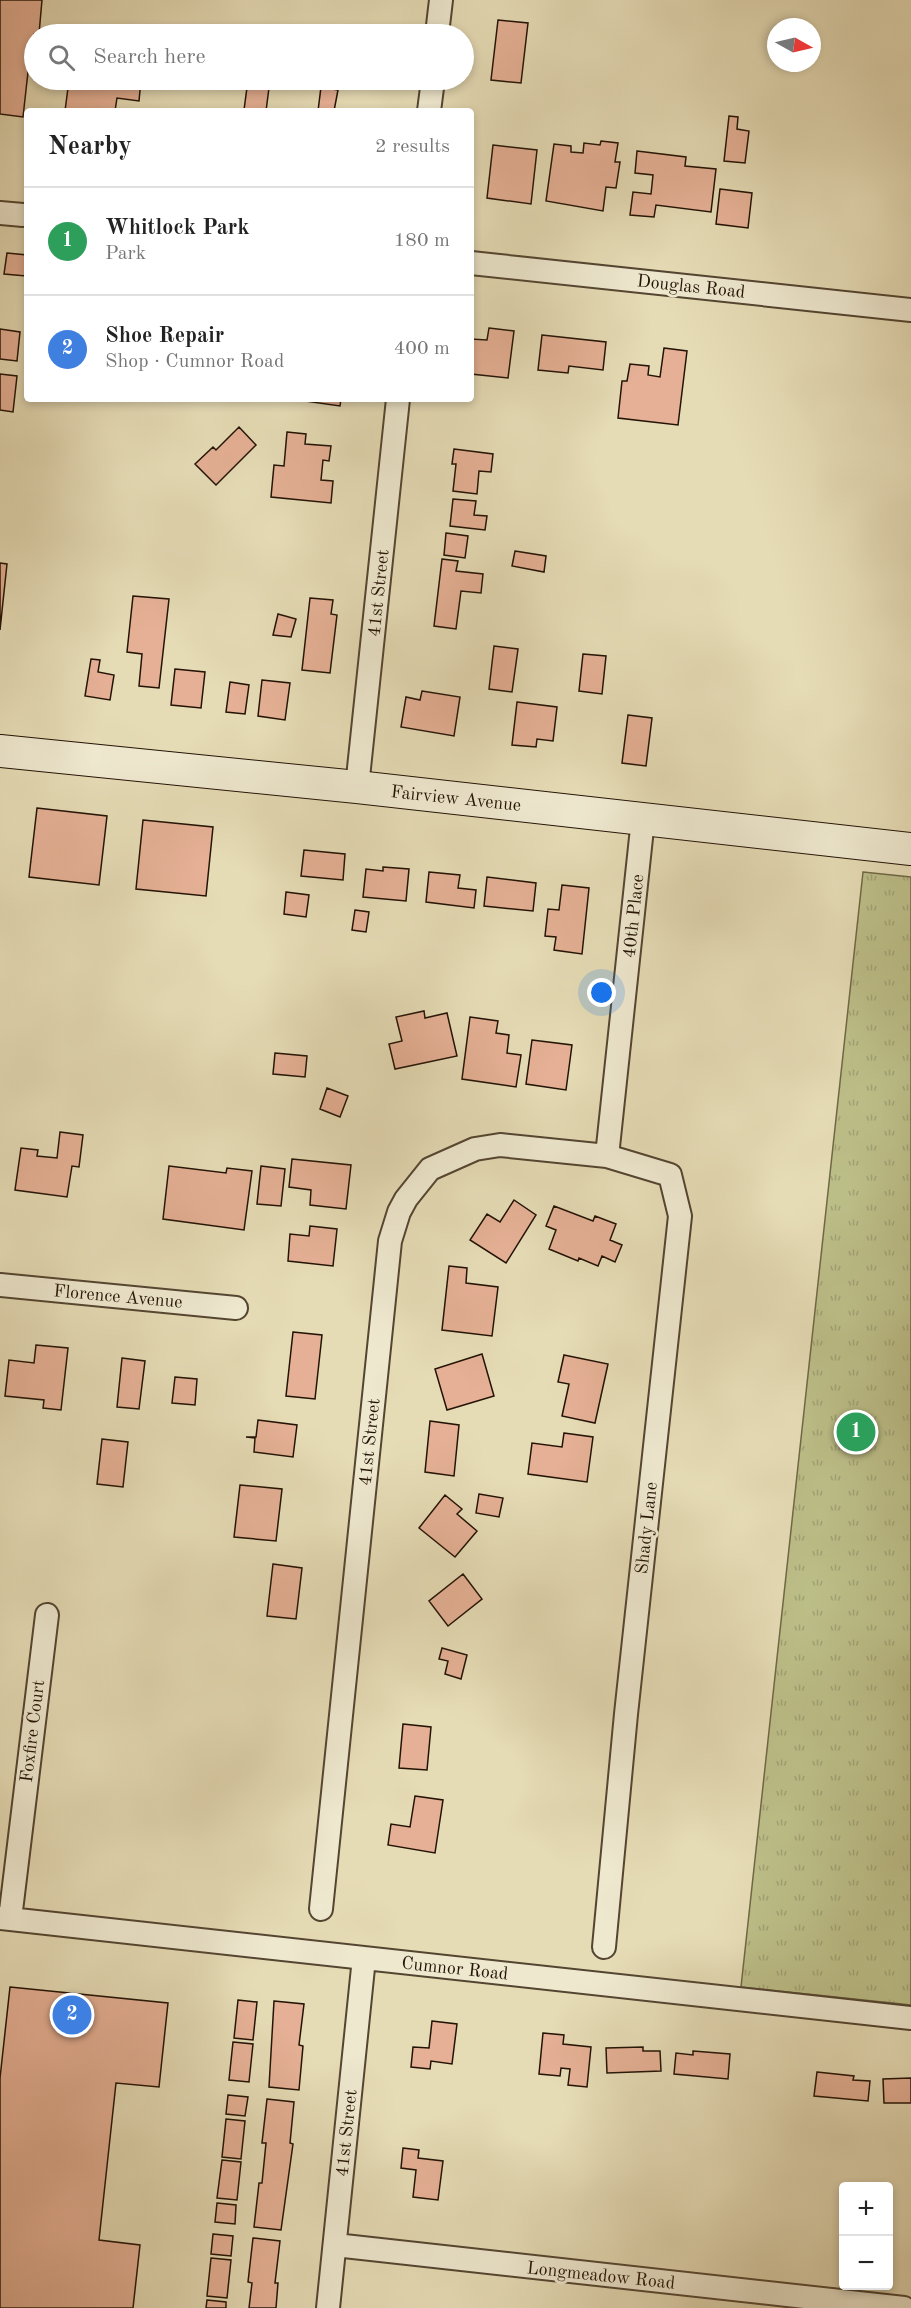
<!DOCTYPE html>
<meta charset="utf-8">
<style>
body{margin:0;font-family:"Old Standard TT",serif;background:#f2f2f2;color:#222}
.controls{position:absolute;right:18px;bottom:18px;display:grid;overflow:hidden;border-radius:6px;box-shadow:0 3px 9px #0003}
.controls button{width:54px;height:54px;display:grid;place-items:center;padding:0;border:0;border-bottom:2px solid #e0e0e0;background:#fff;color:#222;font:30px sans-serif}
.compass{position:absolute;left:767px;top:18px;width:54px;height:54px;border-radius:50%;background:#fff;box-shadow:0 3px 9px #0003;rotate:98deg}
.you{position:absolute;left:602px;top:993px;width:21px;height:21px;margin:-15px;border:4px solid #fff;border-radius:50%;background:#1a73e8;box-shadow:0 0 0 9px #1a73e833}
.badge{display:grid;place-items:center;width:39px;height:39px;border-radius:50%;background:#111827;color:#fff;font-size:20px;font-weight:700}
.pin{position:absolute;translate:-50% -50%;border:3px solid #fff;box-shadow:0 2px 6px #0006}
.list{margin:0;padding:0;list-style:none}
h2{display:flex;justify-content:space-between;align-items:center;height:78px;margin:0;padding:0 24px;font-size:26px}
h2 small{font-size:20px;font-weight:400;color:#767676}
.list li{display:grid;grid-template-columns:39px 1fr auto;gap:18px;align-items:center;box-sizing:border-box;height:108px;padding:0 24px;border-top:2px solid #e0e0e0}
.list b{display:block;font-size:22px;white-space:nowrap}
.list p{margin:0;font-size:20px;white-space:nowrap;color:#767676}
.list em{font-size:20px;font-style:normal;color:#767676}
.icon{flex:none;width:33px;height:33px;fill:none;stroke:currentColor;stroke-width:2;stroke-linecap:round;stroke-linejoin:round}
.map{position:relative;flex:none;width:911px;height:2308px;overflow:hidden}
.search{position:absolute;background:#fff;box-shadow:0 3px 9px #0003;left:24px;top:24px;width:450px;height:66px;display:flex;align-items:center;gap:15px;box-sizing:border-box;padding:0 21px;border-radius:33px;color:#767676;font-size:22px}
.panel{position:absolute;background:#fff;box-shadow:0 3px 9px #0003;left:24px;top:108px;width:450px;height:294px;border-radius:6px}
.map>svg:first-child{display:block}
.grass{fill:url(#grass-tufts);stroke:#706846;stroke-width:1.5}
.building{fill:#e5b095;stroke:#231305;stroke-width:1.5}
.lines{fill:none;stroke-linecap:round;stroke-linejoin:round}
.street-casing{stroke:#544531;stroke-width:26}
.secondary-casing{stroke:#231305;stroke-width:34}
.street{stroke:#eee8cf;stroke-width:22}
.secondary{stroke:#eee8cf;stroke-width:32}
.labels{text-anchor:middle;stroke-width:6;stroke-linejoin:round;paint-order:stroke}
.street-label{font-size:18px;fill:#231305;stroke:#eee8cf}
</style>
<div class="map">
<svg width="911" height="2308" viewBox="0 0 911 2308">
<defs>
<pattern id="grass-tufts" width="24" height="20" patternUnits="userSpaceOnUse" patternTransform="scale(1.5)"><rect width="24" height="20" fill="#bcbe88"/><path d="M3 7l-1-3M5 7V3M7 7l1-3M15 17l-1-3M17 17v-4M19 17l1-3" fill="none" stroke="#a1a274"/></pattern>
</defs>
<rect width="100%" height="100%" fill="#e5dbb5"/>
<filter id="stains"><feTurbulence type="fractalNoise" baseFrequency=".00333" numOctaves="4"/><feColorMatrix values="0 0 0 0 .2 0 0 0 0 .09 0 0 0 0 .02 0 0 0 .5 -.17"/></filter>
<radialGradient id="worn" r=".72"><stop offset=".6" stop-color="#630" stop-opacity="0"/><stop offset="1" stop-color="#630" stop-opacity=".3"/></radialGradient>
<path class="grass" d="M863 872 911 877V2005L741 1987Z"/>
<path class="building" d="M0 0H42L39 34H34V45H31L23 117 0 114Z
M498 20 528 23 521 83 491 80Z
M69 80H141L139 101 117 98 115 111 95 109 94 111H65Z
M248 80H270L266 111 244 110Z
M321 87 338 90 334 111H318Z
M729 116 738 117 737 129 749 131 745 163 724 161Z
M601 141 618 143 615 162H620L616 188 606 187 603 211 546 201 554 144 571 146V152L583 153 584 143 600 145Z
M493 145 537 150 531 204 487 198Z
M637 151 686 157 685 166 716 169 711 212 656 205 654 217 630 215 633 192 651 194 653 175 635 173Z
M720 189 752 193 748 228 716 224Z
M7 253 27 255 26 276 4 274Z
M489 328 514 331 508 378 471 374V339L487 340Z
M0 329 20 332 17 361 0 359Z
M542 335 606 342 603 370 569 366 568 373 538 370Z
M664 348 687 351 678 425 618 418 622 381H627L630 364 649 366 648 375 660 377Z
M0 374 17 376 13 412 0 410Z
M291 399H341L340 406Z
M239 427 256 445 216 485 195 464 213 447 216 450Z
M287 432 306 434 305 444 331 446 329 461 323 460 321 480 333 481 331 503 271 497 274 465 284 466Z
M454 449 493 454 491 472 479 471 477 494 453 491 456 464H452Z
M453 499 476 501 474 515 487 516 485 530 450 526Z
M446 533 468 536 465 558 444 555Z
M515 551 546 556 544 572 512 566Z
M442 559 458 561 456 571 483 574 481 593 461 591 456 629 434 626Z
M0 563 7 564 0 630Z
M133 596 169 599 159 688 139 686 142 654 127 652Z
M310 598 333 600 331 614 337 615 330 673 302 670Z
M278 614 296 619 291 637 273 635Z
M494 646 518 649 512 692 489 689Z
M583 654 606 656 602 694 579 691Z
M91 659 100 660 98 672 114 675 110 700 85 696Z
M175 669 205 672 201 708 171 705Z
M262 680 290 683 285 720 258 716Z
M230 682 249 685 245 714 226 712Z
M422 691 460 697 454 736 401 727 406 697 420 700Z
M517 702 557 707 553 741 537 739 536 747 512 745Z
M628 715 652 718 646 766 622 763Z
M37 808 107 816 99 885 29 877Z
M143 820 213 827 206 896 136 889Z
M304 850 345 854 343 880 301 876Z
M383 867 409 869 406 901 363 897 366 869 383 871Z
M429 872 460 875 458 888 476 890 474 908 426 902Z
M487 877 536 883 533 911 484 906Z
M562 885 589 888 582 954 554 950 556 937 545 936 548 909 559 910Z
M286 892 309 895 306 917 284 914Z
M355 910 369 912 366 932 352 930Z
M424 1011 425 1018 447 1013 457 1056 395 1069 389 1044 402 1041 396 1017Z
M470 1017 498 1021 496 1033 509 1035 507 1053 521 1055 516 1087 462 1079Z
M532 1040 572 1045 566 1090 526 1084Z
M275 1053 307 1056 305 1077 273 1074Z
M327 1088 348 1096 340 1117 320 1109Z
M60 1132 83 1135 79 1167 72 1166 67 1197 15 1190 21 1148 38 1150 37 1156 57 1158Z
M292 1159 351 1165 346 1209 310 1205 311 1190 289 1187Z
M169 1166 226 1173 227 1168 252 1171 244 1230 163 1219Z
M261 1166 285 1169 281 1206 257 1204Z
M514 1200 536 1215 506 1263 470 1240 487 1214 500 1222Z
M554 1206 593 1221 595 1216 616 1224 610 1240 622 1245 615 1262 602 1256 598 1266 579 1258 578 1261 549 1249 556 1230 546 1226Z
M310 1226 337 1229 333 1266 288 1261 290 1234 309 1236Z
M449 1266 467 1268 466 1283 498 1287 492 1336 442 1330Z
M293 1332 322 1335 315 1399 286 1396Z
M36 1345 68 1348 61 1410 43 1408 44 1400 5 1396 9 1360 34 1363Z
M482 1354 494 1396 447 1410 435 1369Z
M564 1355 608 1364 595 1423 562 1416 569 1384 558 1382Z
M122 1358 145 1361 139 1409 117 1407Z
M175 1377 197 1379 195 1405 172 1403Z
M258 1420 297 1425 293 1457 254 1452 255 1438 246 1437H256Z
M430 1421 459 1425 454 1476 425 1472Z
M564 1433 593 1437 587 1482 528 1474 532 1443 562 1447Z
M102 1439 128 1442 123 1487 97 1484Z
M240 1485 282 1489 276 1541 234 1537Z
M479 1494 503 1498 499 1517 476 1513Z
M445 1495 462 1509 457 1514 477 1531 455 1557 419 1528Z
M273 1564 302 1568 296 1619 267 1616Z
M463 1574 482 1599 448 1626 429 1601Z
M442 1648 467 1655 461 1679 445 1674 448 1661 439 1659Z
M403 1724 431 1727 427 1770 399 1768Z
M415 1796 443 1800 435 1853 388 1845 391 1824 410 1827Z
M10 1987 168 2003 159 2087 116 2083 99 2240 140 2245 133 2308H0V2078Z
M238 2000 257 2002 253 2040 234 2038Z
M274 2001 304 2004 299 2045 303 2046 299 2090 269 2087Z
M432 2021 457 2024 452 2064 431 2061 430 2069 411 2067 413 2047 429 2048Z
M543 2033 564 2035 563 2044 591 2047 587 2087 568 2085 570 2069 561 2068 560 2076 539 2074Z
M233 2042 253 2044 249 2082 229 2080Z
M643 2047V2051H660L661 2071 607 2073 606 2048Z
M693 2051 730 2054 728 2079 674 2074 676 2053 693 2055Z
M817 2072 854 2076 853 2080 870 2081 868 2101 814 2096Z
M911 2078V2103H884L883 2079Z
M228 2095 248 2097 245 2116 226 2114Z
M267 2099 294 2102 290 2143 293 2144 281 2230 254 2227 259 2183H262L266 2143H262Z
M226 2119 245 2121 241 2159 222 2157Z
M403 2148 419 2150 418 2158 443 2161 438 2200 413 2197 416 2170 401 2168Z
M222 2160 241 2162 237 2200 217 2198Z
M217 2203 236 2205 235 2224 215 2222Z
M213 2234 233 2236 231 2256 211 2254Z
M253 2238 280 2241 275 2283H278L276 2308H249L252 2283 248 2282Z
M211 2258 231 2260 227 2298 207 2296Z
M207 2300 226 2302V2308H206Z"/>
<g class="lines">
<defs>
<path id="street" d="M437 34 441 0
M429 111 433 80
M0 213 23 215
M471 263 911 310
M357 787 398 399
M607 1156 643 819
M0 1285 236 1308
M321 1909 390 1241 399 1212 406 1199 430 1169 475 1149 500 1145 607 1156 670 1175 680 1216 626 1714 604 1947
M0 1918 911 2018
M10 1919 47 1615
M335 2245 904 2308
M328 2308 364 1958"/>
<path id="secondary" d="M0 751 357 787 911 849"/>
</defs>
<use href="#street" class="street-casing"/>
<use href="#secondary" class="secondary-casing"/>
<use href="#street" class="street"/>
<use href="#secondary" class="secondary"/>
</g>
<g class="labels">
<g class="street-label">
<text transform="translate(691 286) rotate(6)" y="6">Douglas Road</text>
<text transform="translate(378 593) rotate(-84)" y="6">41st Street</text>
<text transform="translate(456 798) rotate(6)" y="6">Fairview Avenue</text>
<text transform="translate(633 916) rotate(-84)" y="6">40th Place</text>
<text transform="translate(118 1296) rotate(5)" y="6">Florence Avenue</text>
<text transform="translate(369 1442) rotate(-84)" y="6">41st Street</text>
<text transform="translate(646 1528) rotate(-84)" y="6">Shady Lane</text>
<text transform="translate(32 1731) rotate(-83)" y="6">Foxfire Court</text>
<text transform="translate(455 1968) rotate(6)" y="6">Cumnor Road</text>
<text transform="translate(346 2133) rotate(-84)" y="6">41st Street</text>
<text transform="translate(601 2275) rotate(6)" y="6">Longmeadow Road</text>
</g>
</g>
<rect width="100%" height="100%" filter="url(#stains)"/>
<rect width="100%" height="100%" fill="url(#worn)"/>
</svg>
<div class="controls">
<button>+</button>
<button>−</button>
</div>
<svg class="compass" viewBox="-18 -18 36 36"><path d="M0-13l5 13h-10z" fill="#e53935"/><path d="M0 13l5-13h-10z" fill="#767676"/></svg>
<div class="you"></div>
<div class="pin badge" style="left:856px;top:1432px;background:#2e9e5b">1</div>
<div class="pin badge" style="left:72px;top:2015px;background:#3f7fe0">2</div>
<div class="search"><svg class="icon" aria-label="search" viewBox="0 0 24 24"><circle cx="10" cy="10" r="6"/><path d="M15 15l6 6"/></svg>Search here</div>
<section class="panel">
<h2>Nearby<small>2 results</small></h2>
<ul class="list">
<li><span class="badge" style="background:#2e9e5b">1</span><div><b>Whitlock Park</b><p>Park</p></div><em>180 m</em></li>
<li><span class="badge" style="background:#3f7fe0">2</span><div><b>Shoe Repair</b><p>Shop · Cumnor Road</p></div><em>400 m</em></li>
</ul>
</section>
</div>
